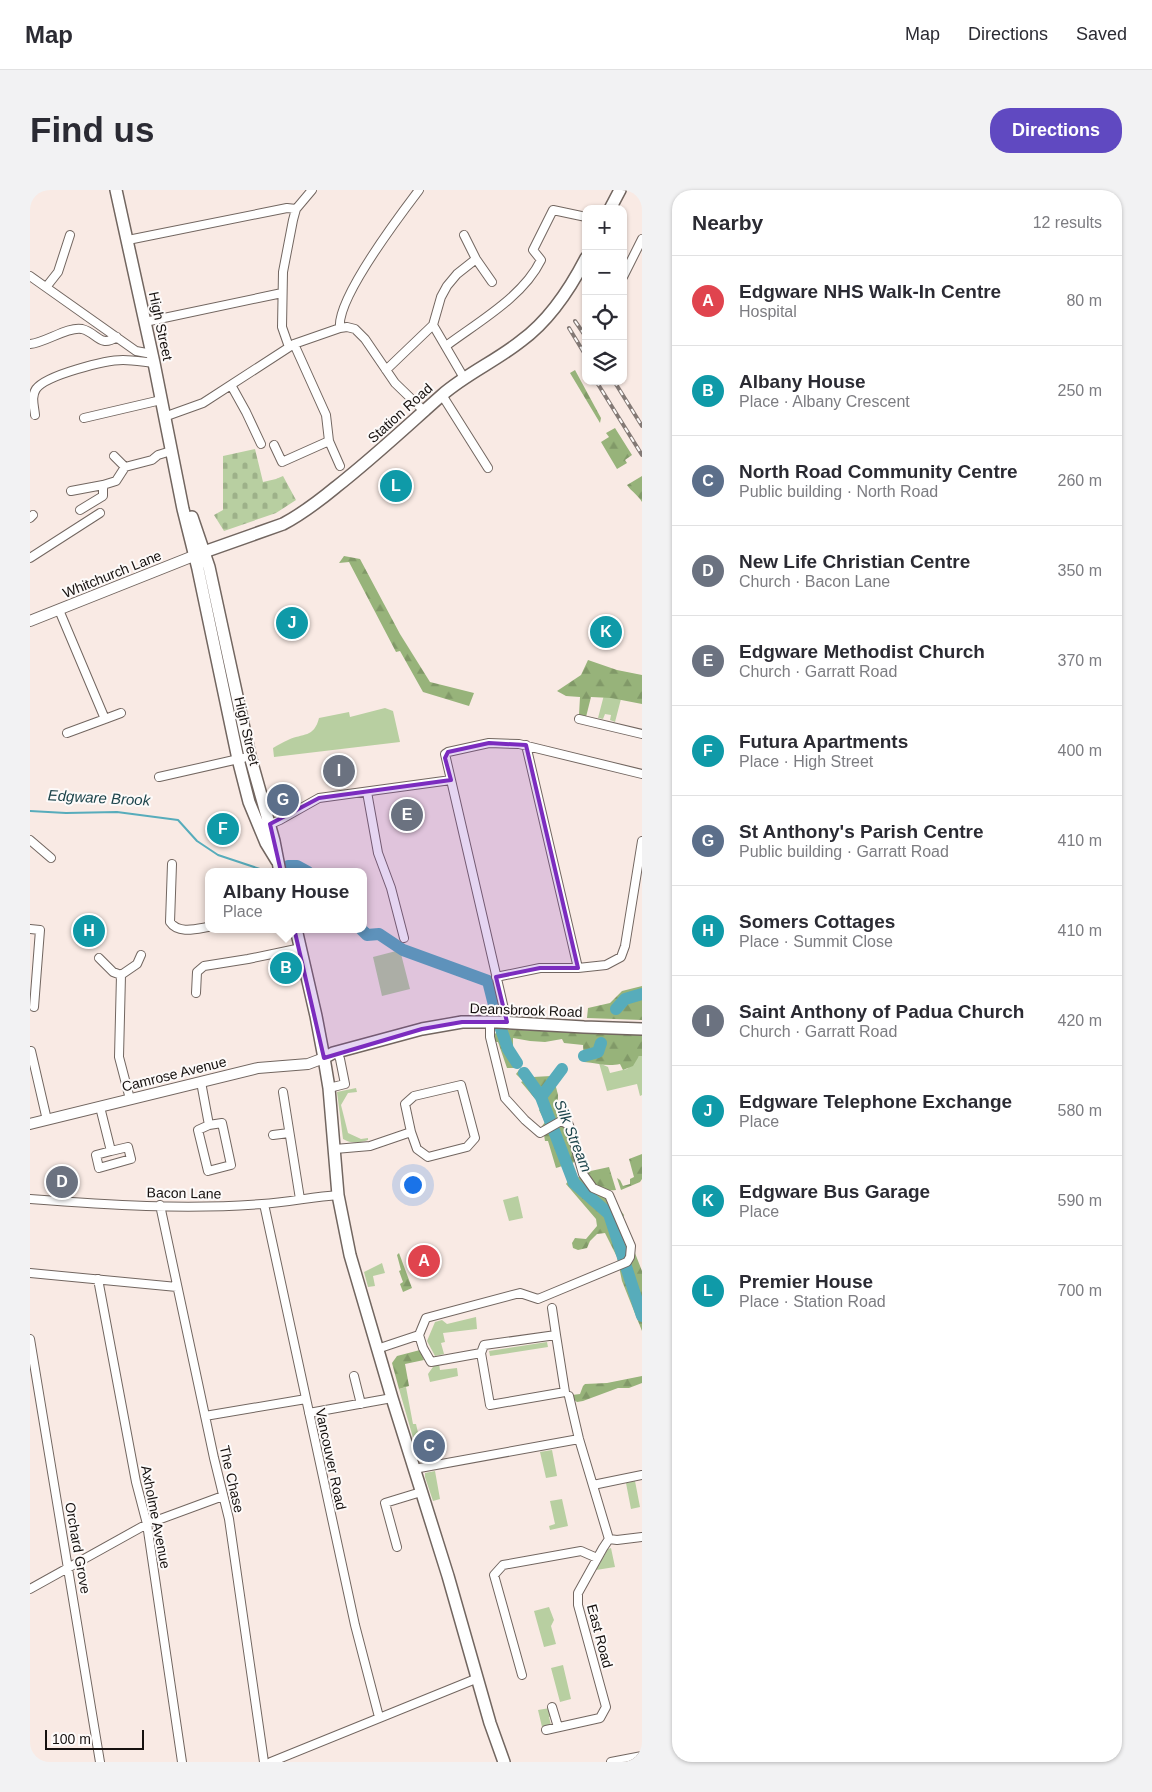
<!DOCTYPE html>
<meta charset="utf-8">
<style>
body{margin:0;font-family:Helvetica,sans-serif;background:#f2f2f3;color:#2b2b33}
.controls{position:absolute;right:15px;top:15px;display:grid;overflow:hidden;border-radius:10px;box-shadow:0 1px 4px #0004}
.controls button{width:45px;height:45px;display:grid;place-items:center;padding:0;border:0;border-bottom:1px solid #e1e1e2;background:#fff;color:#2b2b33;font:25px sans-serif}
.scale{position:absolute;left:15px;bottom:12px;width:99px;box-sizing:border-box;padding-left:5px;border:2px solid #16110f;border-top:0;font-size:14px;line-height:18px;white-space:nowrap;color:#16110f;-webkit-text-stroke:4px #fdfaf9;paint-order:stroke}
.you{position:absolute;left:382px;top:994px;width:18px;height:18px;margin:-12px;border:4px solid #fff;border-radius:50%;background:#1a73e8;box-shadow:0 0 0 8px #1a73e833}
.badge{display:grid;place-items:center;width:32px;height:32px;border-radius:50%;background:#6049c1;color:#fff;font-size:16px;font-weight:700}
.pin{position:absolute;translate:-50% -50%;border:2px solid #fff;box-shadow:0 1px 5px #0006}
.popup{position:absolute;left:175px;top:678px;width:162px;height:65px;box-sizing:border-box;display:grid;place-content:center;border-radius:10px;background:#fff;filter:drop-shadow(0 1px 4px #0005);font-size:16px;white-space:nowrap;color:#7c7c81}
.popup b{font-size:19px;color:#2b2b33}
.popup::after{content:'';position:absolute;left:50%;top:100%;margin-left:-10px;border:10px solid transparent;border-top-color:#fff}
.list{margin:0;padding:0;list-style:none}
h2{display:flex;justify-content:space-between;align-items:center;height:65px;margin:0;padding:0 20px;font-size:21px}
h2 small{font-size:16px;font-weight:400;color:#7c7c81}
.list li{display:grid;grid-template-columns:32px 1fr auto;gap:15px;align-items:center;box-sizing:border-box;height:90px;padding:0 20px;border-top:1px solid #e1e1e2}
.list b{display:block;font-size:19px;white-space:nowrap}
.list p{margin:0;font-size:16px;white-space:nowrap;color:#7c7c81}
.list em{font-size:16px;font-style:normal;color:#7c7c81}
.icon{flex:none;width:28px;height:28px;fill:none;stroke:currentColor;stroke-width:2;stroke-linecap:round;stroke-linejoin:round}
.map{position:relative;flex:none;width:612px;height:1572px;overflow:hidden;border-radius:20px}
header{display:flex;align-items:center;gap:30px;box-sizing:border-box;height:70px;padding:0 25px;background:#fff;border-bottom:1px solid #e1e1e2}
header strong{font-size:24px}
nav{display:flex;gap:28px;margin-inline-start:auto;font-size:18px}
.intro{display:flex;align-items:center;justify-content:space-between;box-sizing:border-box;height:120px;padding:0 30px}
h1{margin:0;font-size:35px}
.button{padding:12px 22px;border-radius:20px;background:#6049c1;color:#fff;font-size:18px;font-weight:700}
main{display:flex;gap:30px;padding:0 30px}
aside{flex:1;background:#fff;border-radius:20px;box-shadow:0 1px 4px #0004}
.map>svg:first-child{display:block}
.green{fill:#b8cfa1}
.forest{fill:url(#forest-firs)}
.cemetery{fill:url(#cemetery-stones)}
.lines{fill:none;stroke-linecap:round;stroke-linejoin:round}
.stream{stroke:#57acbb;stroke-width:2}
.river{stroke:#57acbb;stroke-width:12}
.street-casing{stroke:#726660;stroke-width:10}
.secondary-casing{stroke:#726660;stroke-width:12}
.primary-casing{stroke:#726660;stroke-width:14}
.street{stroke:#fff;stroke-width:8}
.secondary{stroke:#fff;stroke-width:10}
.primary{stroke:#fff;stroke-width:11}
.rail-casing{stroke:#837975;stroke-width:4}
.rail{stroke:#fdfaf9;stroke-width:2;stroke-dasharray:5.5;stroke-linecap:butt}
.marked{fill:#7b2cbf;fill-opacity:0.2;stroke:#7b2cbf;stroke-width:4;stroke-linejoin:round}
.labels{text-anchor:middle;stroke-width:4;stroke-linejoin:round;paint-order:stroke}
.street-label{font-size:14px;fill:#16110f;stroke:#fdfaf9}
.water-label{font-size:15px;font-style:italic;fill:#1d444b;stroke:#fdfaf9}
</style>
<header>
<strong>Map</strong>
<nav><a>Map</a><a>Directions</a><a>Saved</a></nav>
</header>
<div class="intro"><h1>Find us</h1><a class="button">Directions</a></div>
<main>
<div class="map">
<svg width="612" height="1572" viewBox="0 0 612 1572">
<defs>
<pattern id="forest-firs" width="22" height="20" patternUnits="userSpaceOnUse" patternTransform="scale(1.25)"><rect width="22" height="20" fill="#97b37a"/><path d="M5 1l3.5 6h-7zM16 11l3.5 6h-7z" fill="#819968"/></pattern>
<pattern id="cemetery-stones" width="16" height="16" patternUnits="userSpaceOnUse" patternTransform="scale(1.25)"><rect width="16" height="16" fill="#b8cfa1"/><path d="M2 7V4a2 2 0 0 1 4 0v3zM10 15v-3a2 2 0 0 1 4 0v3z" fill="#9db189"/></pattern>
</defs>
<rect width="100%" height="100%" fill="#f9eae4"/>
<path class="green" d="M574 505 591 509 585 532 580 530 581 525 575 524 573 529 568 528Z
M355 518 363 521 370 552 244 567 243 558C248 555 253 552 258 550 273 543 284 548 289 528L319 522 320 527Z
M370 760 380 799 352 806 343 767Z
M609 866H612V905L610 906 607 894 577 901 569 873 578 877 580 883 597 879Z
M326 898 327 902 318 903 311 915 318 943 331 949 338 948V950C330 953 321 954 313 949L307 902Z
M488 1006 493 1028 479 1031 473 1010Z
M352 1073 355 1083 343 1086 345 1096 338 1097 334 1082Z
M446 1127 447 1139 413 1143 415 1152 411 1153 414 1164 405 1166 397 1151 405 1132 412 1130 417 1134Z
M517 1152 518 1157 460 1166 459 1161Z
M405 1174H409L410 1180 427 1178 428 1186 400 1192 398 1184Z
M376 1197 383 1234H386L394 1268 403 1266V1269L390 1272 369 1199Z
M522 1260 527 1286 516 1288 510 1262Z
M405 1281 410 1309 403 1311 395 1287V1283Z
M605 1291 610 1317 601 1319 596 1293Z
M532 1309 538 1336 520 1340 519 1336 525 1334 520 1311Z
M581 1358 585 1377 566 1380 578 1359Z
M519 1417 524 1430 521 1436 526 1454 514 1457 504 1421Z
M533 1475 541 1509 530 1512 521 1478Z
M520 1518 522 1526 519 1527 521 1535 512 1537 508 1520Z"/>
<path class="forest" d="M545 180 571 228 570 233 540 183Z
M585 238 602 265 595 270 597 273 587 279 571 252 579 247 576 243Z
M612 286V312C608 305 602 302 597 295Z
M314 366 330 369 370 444 400 492 444 503 439 516 393 502 370 461 366 462 319 372 309 373Z
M558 470 587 480 612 485V514L581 508 561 507 556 527 549 525 550 507 536 506 527 501 551 485Z
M328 739H333L334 742 347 741 390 764 416 770 461 789V792L429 781V779L380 765 349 748 334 746 329 743Z
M612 796V830L557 828 558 818 580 813 592 801Z
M469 839 612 845V866H609L603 876 593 880 590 874C577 877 567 873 554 872L553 855 534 853 532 849 515 852 500 851 483 848V863L490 871 484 878H477L468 852H464L465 844Z
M533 876 534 879 531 886 525 893 528 905 527 932 510 939 515 932 509 920 512 917 491 892 493 891 486 884 489 880C496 880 499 881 503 887L521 886Z
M529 935 537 939 545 972 526 978 518 951H515L514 945Z
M612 964V989L610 992 591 1000 587 988 590 990 593 996 600 994V989L604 987 599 969Z
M579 977 586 1000C570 1002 563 994 556 982Z
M549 987 588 1017 594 1025 592 1030 612 1081V1141L592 1091 587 1067 575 1043 567 1044 560 1051 557 1058 548 1060 543 1058 542 1053 545 1048 556 1049 567 1036 566 1029 536 994 538 991Z
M369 1063 382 1098 373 1102 370 1094 373 1092 369 1081 371 1080 367 1065Z
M390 1160 394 1170 375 1174 379 1196 369 1199 362 1173 367 1166Z
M612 1186V1193L599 1198H588L553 1211 547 1212 543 1209 542 1205 550 1204 553 1196 555 1194 577 1193Z"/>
<path class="cemetery" d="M225 259 233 292 246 289 253 286 266 310 246 323 194 341 184 325 193 320V266Z"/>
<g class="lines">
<path class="stream" d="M0 621 36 623 87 622 148 630 167 651 188 665 239 682"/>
<path class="river" d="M258 676H267L278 682
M331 739 337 745 349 744 373 760 458 791 466 823
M586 819 595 809 612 804
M471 839 478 859 487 873
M554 866 568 862 571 853
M494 883 511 907 544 993 579 1024 612 1126
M511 907 532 879"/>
<defs>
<path id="street" d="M434 45 446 69 462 92
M98 50 257 18 266 19
M0 86 106 161 122 164
M593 87 612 49
M17 96 28 82 40 45
M115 132 252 103
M403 135 434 188
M310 138C306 109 370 25 389 0
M0 154C15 153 38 136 52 139 68 143 69 158 87 147
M264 154 296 225 299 251
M416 156C448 132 493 107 511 70L503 60 523 20 556 27
M259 157 252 137 253 82 263 30 266 19 282 0
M356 180 403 135 411 107 417 96 427 84 446 69
M201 195 216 222 231 254
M412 205 458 278
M5 225C4 215 1 207 6 199 16 185 76 170 93 170 103 170 114 172 124 173
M134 227 173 213 264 154 310 138 317 137 325 139 335 149 365 193 395 222
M54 228 131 210
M244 255 252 272 299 251 310 276
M84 266 95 277 122 270 128 265 141 261
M41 301 73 295 86 291 95 277
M50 320 73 306V295
M0 328 3 325
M0 368 70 323
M29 420 75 529 37 543
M75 529 91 523
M549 529 612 544
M496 555 548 778
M129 587 213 568
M337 602 348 663 361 698 374 748
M236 636 250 630 289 608 421 590
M0 650 21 668
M142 674 140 732C148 744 166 739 178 737
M0 739 10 740 4 817
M69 768 83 782 91 785
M91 785 89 867 100 909
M91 785 107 774 111 765
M466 787 510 778H548L576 775 591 767 595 756 612 651
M166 803 167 782 174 776 218 769 271 758
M477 832 415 564 418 562 459 553 489 554 612 584
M1 861 17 930
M171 892 179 935 168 940 178 981 201 975 192 933 179 935
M299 898 315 894 310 869 307 862
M253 902 270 1009
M70 917 81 961 66 965 69 978 101 969 98 957 81 961
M243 945 259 943
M305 959 340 956 381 942 375 914 384 906 431 895 445 948 437 957 398 967 387 959 381 942
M0 1009C77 1015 156 1020 232 1014 258 1012 283 1007 308 1005
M234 1014 325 1435 349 1527
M130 1015 184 1268 199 1329 234 1572
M0 1083 147 1097
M68 1089 106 1292 117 1334 152 1572
M389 1145 393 1158 401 1172 451 1163 454 1155 526 1145 522 1118
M0 1149 70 1572
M347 1159 389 1145 396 1128 490 1103 508 1109 597 1072 600 1067 601 1056 579 1005 563 998 553 984 539 935 531 931 510 943 495 930 475 908 460 847V832
M451 1163 460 1215 535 1202 526 1145
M324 1186 331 1214
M279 1223 362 1208
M175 1226 276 1209
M384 1279 549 1249
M563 1295 612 1285
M579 1349 587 1350 612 1347
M367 1357 355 1313 391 1302
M0 1399 117 1334 193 1306
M492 1485 464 1385 473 1375 551 1361 567 1368
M522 1517 528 1537
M516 1540 570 1528 576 1517 548 1415V1403L573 1358 579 1349 549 1249 539 1206
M241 1572 448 1488
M581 1572 612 1566"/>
<path id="secondary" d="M0 431 171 363
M0 934 228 878 278 874 294 868"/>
<path id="primary" d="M86 0 124 173 153 319 168 379 208 569 219 612 236 653 247 671
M580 19 590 0
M162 327 179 377 220 566 244 651 250 682
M174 362 253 334C272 324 289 311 306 297 343 268 377 236 412 205 436 184 466 171 491 151 520 130 540 99 556 68
M266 739 286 826 294 868 299 898 308 1005 320 1065 362 1208 418 1386 460 1533 474 1572
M294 868 303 863 392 839 432 832H467L554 837 612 839"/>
</defs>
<use href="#street" class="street-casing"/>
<use href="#secondary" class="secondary-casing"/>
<use href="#primary" class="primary-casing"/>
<use href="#street" class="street"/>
<use href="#secondary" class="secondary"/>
<use href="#primary" class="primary"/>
<defs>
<path id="rail" d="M545 131 556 147
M539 138 556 166
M566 191 612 265
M584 191 612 236"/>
</defs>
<use href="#rail" class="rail-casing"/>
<use href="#rail" class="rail"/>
</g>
<path class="marked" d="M459 553 496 555 548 778H510L466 787 477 832H432L392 839 294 868 240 634 289 608 421 590 415 568 418 562Z"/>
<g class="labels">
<g class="street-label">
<text transform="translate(131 136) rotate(78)" y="5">High Street</text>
<text transform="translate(370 223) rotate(-42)" y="5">Station Road</text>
<text transform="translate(82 384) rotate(-22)" y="5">Whitchurch Lane</text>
<text transform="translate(217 541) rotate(77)" y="5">High Street</text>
<text transform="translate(496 820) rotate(2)" y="5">Deansbrook Road</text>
<text transform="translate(144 884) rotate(-14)" y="5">Camrose Avenue</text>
<text transform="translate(154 1003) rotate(1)" y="5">Bacon Lane</text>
<text transform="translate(301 1269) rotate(78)" y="5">Vancouver Road</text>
<text transform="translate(202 1289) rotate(77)" y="5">The Chase</text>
<text transform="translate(126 1327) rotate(79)" y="5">Axholme Avenue</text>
<text transform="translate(48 1358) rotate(80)" y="5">Orchard Grove</text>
<text transform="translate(570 1446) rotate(75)" y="5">East Road</text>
</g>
<g class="water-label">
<text transform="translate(69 608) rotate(3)" y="5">Edgware Brook</text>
<text transform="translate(543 946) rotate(68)" y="5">Silk Stream</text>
</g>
</g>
</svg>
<div class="controls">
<button>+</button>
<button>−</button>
<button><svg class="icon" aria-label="locate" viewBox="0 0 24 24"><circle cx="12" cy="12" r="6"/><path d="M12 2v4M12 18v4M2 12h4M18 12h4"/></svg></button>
<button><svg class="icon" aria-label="layers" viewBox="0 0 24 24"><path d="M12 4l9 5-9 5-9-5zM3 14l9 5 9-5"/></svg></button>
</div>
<div class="scale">100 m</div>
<div class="you"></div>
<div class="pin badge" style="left:394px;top:1071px;background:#e0444e">A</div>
<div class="pin badge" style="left:256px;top:778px;background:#0f9aa8">B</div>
<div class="popup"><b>Albany House</b>Place</div>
<div class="pin badge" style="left:399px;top:1256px;background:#5c6f8a">C</div>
<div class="pin badge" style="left:32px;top:992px;background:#6b7280">D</div>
<div class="pin badge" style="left:377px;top:625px;background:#6b7280">E</div>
<div class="pin badge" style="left:193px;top:639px;background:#0f9aa8">F</div>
<div class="pin badge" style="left:253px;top:610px;background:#5c6f8a">G</div>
<div class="pin badge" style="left:59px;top:741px;background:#0f9aa8">H</div>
<div class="pin badge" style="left:309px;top:581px;background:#6b7280">I</div>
<div class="pin badge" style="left:262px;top:433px;background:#0f9aa8">J</div>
<div class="pin badge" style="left:576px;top:442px;background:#0f9aa8">K</div>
<div class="pin badge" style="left:366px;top:296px;background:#0f9aa8">L</div>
</div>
<aside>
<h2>Nearby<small>12 results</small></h2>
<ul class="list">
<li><span class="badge" style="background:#e0444e">A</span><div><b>Edgware NHS Walk-In Centre</b><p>Hospital</p></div><em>80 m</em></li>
<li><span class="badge" style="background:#0f9aa8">B</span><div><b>Albany House</b><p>Place · Albany Crescent</p></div><em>250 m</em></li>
<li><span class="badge" style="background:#5c6f8a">C</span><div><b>North Road Community Centre</b><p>Public building · North Road</p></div><em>260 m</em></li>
<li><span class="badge" style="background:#6b7280">D</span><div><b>New Life Christian Centre</b><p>Church · Bacon Lane</p></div><em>350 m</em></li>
<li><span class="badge" style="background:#6b7280">E</span><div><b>Edgware Methodist Church</b><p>Church · Garratt Road</p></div><em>370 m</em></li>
<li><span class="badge" style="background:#0f9aa8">F</span><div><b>Futura Apartments</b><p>Place · High Street</p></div><em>400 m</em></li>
<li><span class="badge" style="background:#5c6f8a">G</span><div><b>St Anthony's Parish Centre</b><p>Public building · Garratt Road</p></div><em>410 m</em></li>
<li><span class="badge" style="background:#0f9aa8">H</span><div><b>Somers Cottages</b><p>Place · Summit Close</p></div><em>410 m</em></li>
<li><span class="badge" style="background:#6b7280">I</span><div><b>Saint Anthony of Padua Church</b><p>Church · Garratt Road</p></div><em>420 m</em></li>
<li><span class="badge" style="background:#0f9aa8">J</span><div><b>Edgware Telephone Exchange</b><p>Place</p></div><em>580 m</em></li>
<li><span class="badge" style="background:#0f9aa8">K</span><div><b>Edgware Bus Garage</b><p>Place</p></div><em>590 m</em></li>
<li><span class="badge" style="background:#0f9aa8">L</span><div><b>Premier House</b><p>Place · Station Road</p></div><em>700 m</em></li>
</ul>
</aside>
</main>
